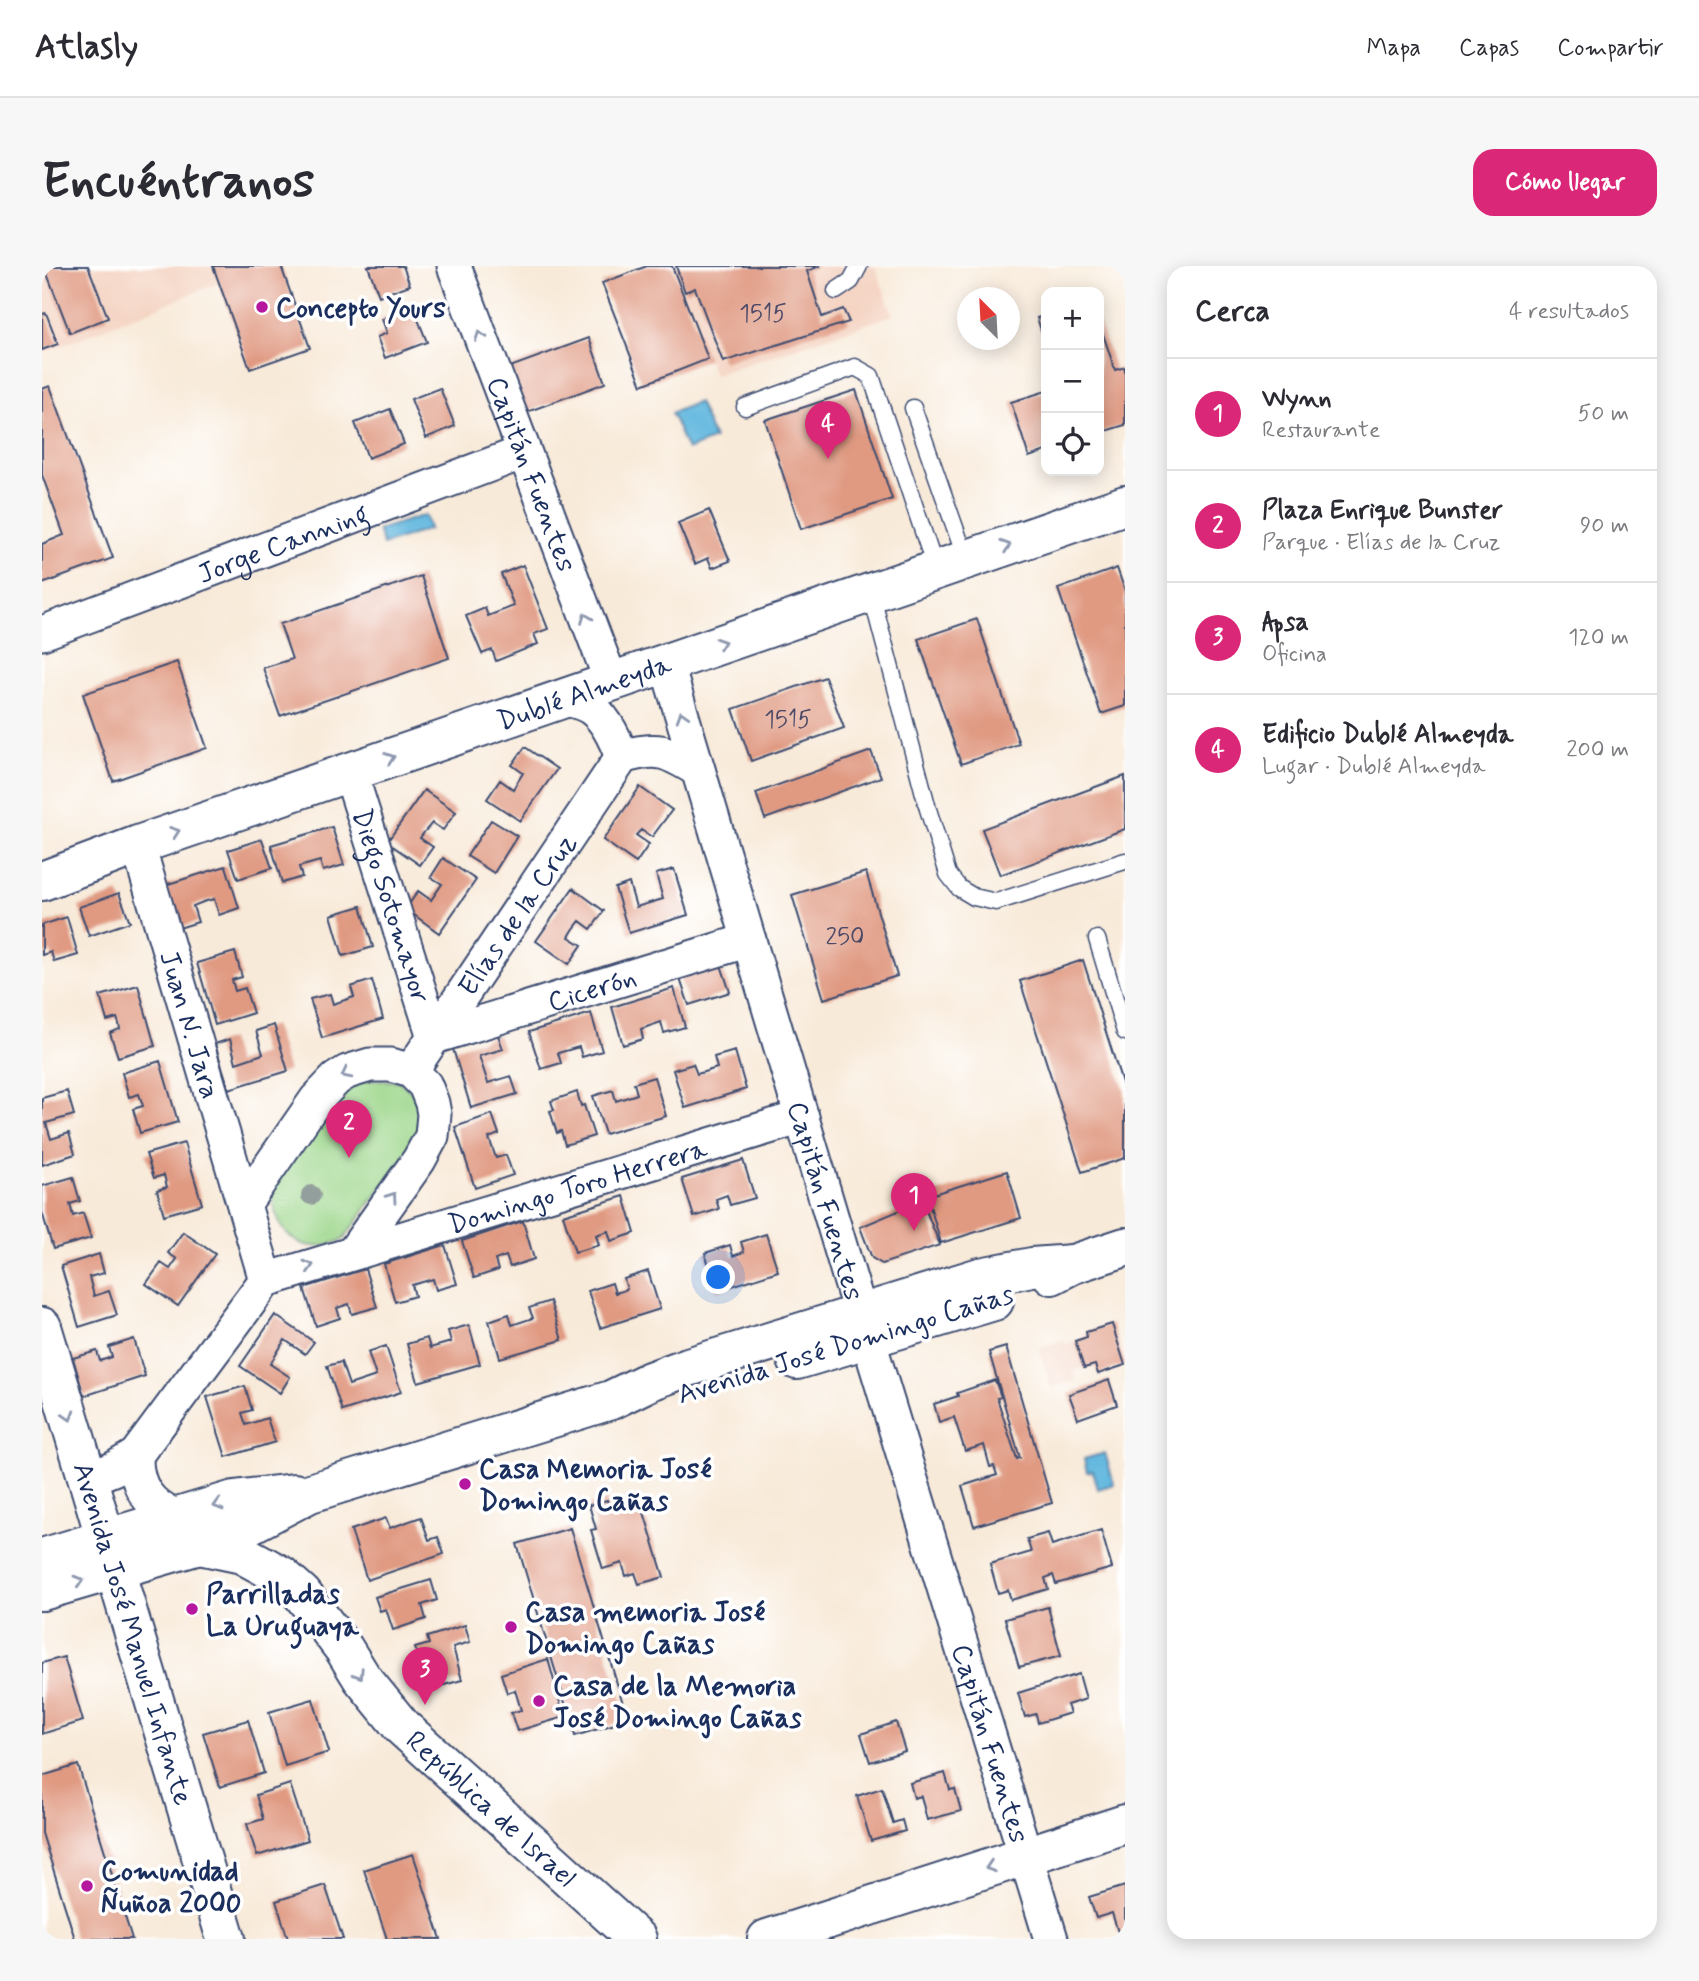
<!DOCTYPE html>
<html lang="es">
<meta charset="utf-8">
<style>
body{margin:0;font-family:Mynerve,sans-serif;background:#f7f7f7;color:#2b2b33}
.controls{position:absolute;right:21px;top:21px;display:grid;overflow:hidden;border-radius:14px;box-shadow:0 4px 18px #0003}
.controls button{width:63px;height:63px;display:grid;place-items:center;padding:0;border:0;border-bottom:2px solid #e1e1e2;background:#fff;color:#2b2b33;font:35px sans-serif}
.compass{position:absolute;left:915px;top:21px;width:63px;height:63px;border-radius:50%;background:#fff;box-shadow:0 4px 18px #0003;rotate:336deg}
.you{position:absolute;left:677px;top:1012px;width:24px;height:24px;margin:-18px;border:5px solid #fff;border-radius:50%;background:#1a73e8;box-shadow:0 0 0 10px #1a73e833}
.badge{display:grid;place-items:center;width:46px;height:46px;border-radius:50%;background:#db2777;color:#fff;font-size:23px;font-weight:700}
.pin{position:absolute;translate:-50% -58px;filter:drop-shadow(0 2px 4px #0008)}
.pin::after{content:'';position:absolute;top:37px;width:24px;height:21px;background:inherit;clip-path:polygon(0 0,100% 0,50% 100%)}
.list{margin:0;padding:0;list-style:none}
h2{display:flex;justify-content:space-between;align-items:center;height:91px;margin:0;padding:0 28px;font-size:30px}
h2 small{font-size:23px;font-weight:400;color:#7c7c81}
.list li{display:grid;grid-template-columns:46px 1fr auto;gap:21px;align-items:center;box-sizing:border-box;height:112px;padding:0 28px;border-top:2px solid #e1e1e2}
.list b{display:block;font-size:26px;white-space:nowrap}
.list p{margin:0;font-size:23px;white-space:nowrap;color:#7c7c81}
.list em{font-size:23px;font-style:normal;color:#7c7c81}
.icon{flex:none;width:38px;height:38px;fill:none;stroke:currentColor;stroke-width:2;stroke-linecap:round;stroke-linejoin:round}
.map{position:relative;flex:none;width:1083px;height:1673px;overflow:hidden;border-radius:21px}
header{display:flex;align-items:center;gap:42px;box-sizing:border-box;height:98px;padding:0 35px;background:#fff;border-bottom:2px solid #e1e1e2}
header strong{font-size:33px}
nav{display:flex;gap:38px;margin-inline-start:auto;font-size:24px}
.intro{display:flex;align-items:center;justify-content:space-between;box-sizing:border-box;height:168px;padding:0 42px}
h1{margin:0;font-size:49px}
.button{padding:18px 32px;border-radius:21px;background:#db2777;color:#fff;font-size:24px;font-weight:700}
main{display:flex;gap:42px;padding:0 42px}
aside{flex:1;background:#fff;border-radius:21px;box-shadow:0 4px 18px #0003}
.map>svg:first-child{display:block}
.built{fill:#f4d3c1}
.green{fill:#9bd689;stroke:#5b8274;stroke-width:2}
.water{fill:#63b8df;stroke:#3f749e;stroke-width:2}
.building{fill:#e09a82}
.lines{fill:none;stroke-linecap:round;stroke-linejoin:round}
.lane-casing{stroke:#3c4b70;stroke-width:19}
.street-casing{stroke:#3c4b70;stroke-width:37}
.secondary-casing{stroke:#3c4b70;stroke-width:42}
.lane{stroke:#fff;stroke-width:16}
.street{stroke:#fff;stroke-width:33}
.secondary{stroke:#fff;stroke-width:38}
.tree{fill:#939f9c}
.oneway{stroke:#8d97ae}
.poi-dot{fill:#b5179e;stroke:#fff;stroke-width:2.5}
.labels{text-anchor:middle;stroke-width:7;stroke-linejoin:round;paint-order:stroke}
.number-label{font-size:24px;fill:#4c4a67}
.poi-label{font-size:28px;font-weight:bold;fill:#1b2f5e;stroke:#fff;text-anchor:start}
.street-label{font-size:28px;fill:#1b2f5e;stroke:#fff}
</style>
<header>
<strong>Atlasly</strong>
<nav><a>Mapa</a><a>Capas</a><a>Compartir</a></nav>
</header>
<div class="intro"><h1>Encuéntranos</h1><a class="button">Cómo llegar</a></div>
<main>
<div class="map">
<svg width="1083" height="1673" viewBox="0 0 1083 1673">
<rect width="100%" height="100%" fill="#fff"/>
<filter id="ink" filterUnits="userSpaceOnUse"><feTurbulence type="fractalNoise" baseFrequency=".0143" numOctaves="2"/><feDisplacementMap in="SourceGraphic" scale="14" xChannelSelector="R" yChannelSelector="G"/><feConvolveMatrix kernelMatrix="1 2 1 2 8 2 1 2 1" color-interpolation-filters="sRGB"/></filter>
<filter id="wash" filterUnits="userSpaceOnUse"><feTurbulence type="fractalNoise" baseFrequency=".00686" numOctaves="4" result="noise"/><feDisplacementMap in="SourceGraphic" scale="28" xChannelSelector="R" yChannelSelector="G"/><feGaussianBlur stdDeviation="1.57" result="paint"/><feColorMatrix in="noise" values="0 0 0 0 0 0 0 0 0 0 0 0 0 0 0 0 0 1.4 0 .05"/><feComposite in="paint" operator="in"/></filter>
<g filter="url(#wash)">
<rect width="100%" height="100%" fill="#f8ead9"/>
<path class="built" d="M0 0H220L0 87Z
M631 0H833L851 49 672 109Z
M1022 1074 1023 1078 1033 1075 1042 1102 1031 1105 1034 1114 1009 1122 997 1082Z"/>
<path class="green" d="M318 814 357 815 374 830 379 868 301 974C294 976 286 979 279 980 244 983 226 947 232 918L285 839Z"/>
<path class="water" d="M656 136 672 173 645 184 629 147Z
M383 249 387 263 341 279 336 264Z
M1063 1187 1072 1218 1056 1223 1051 1205 1045 1206 1042 1193Z"/>
<g id="blocks">
<path class="building" d="M2 0H46L66 52 28 67Z
M171 0H239L268 82 208 103Z
M326 0H361L368 19 337 30Z
M605 0H630L666 93 600 119 560 17Z
M634 0H778L765 5 780 51 801 43 807 56 681 96 653 22 643 26Z
M371 41 385 76 343 92 335 71 345 67 340 53Z
M4 47 16 78 0 84V48Z
M1004 49V79L995 52Z
M1057 56 1073 104 1083 101V159L1057 167Z
M547 72 563 117 485 146 468 101Z
M8 120 71 292 0 318V278L22 269 0 209V123Z
M398 122 413 160 384 172 369 133Z
M814 124 850 233 759 263 723 154Z
M1004 125V185L987 191 969 136Z
M348 143 362 178 326 192 313 157Z
M667 244 688 295 670 302 666 292 653 298 636 257Z
M481 299 506 363 492 368 496 378 454 395 450 384 440 388 424 350 443 342 446 350 472 340 459 308Z
M1075 302 1083 325V440L1059 448 1016 323Z
M379 310 407 392 238 450 221 402 250 393 238 358Z
M935 353 977 478 919 498 876 373Z
M135 396 165 482 71 515 41 428Z
M783 411 802 462 709 495 691 443Z
M483 481 515 503 478 555 445 533 458 514 471 523 481 507 470 499Z
M829 485 839 511 723 553 714 527Z
M1083 510V563L958 609 940 563Z
M598 521 630 544 610 571 599 564 594 569 607 578 594 597 561 574Z
M382 524 414 546 401 564 390 557 383 565 378 572 391 581 378 599 345 576Z
M449 554 475 570 452 607 425 590Z
M290 561 302 599 281 605 278 595 257 601 260 611 240 617 229 579Z
M220 573 230 602 196 613 186 584Z
M401 592 434 614 397 667 364 643 376 625 389 634 400 618 389 611Z
M184 600 197 642 177 649 172 633 161 636 151 640 156 656 137 662 123 619Z
M632 603 646 649 587 667 573 622 587 617 594 641 621 633 614 608Z
M824 606 855 710 782 733 750 629Z
M531 622 562 645 549 663 538 655 531 664 527 671 540 679 527 698 494 675Z
M77 627 88 656 47 670 37 641Z
M319 640 331 681 301 690 289 649Z
M25 651 36 689 12 696 9 686 0 689V659Z
M193 686 200 711 190 714 193 725 203 722 211 747 173 759 155 697Z
M1041 694 1083 826V892L1040 906 978 715Z
M678 696 688 726 647 739 637 710Z
M330 714 341 753 280 772 268 733 288 728 291 738 312 731 309 721Z
M96 719 113 780 76 791 68 767 78 763 77 758 75 752 65 755 58 730Z
M632 722 643 761 622 767 619 756 599 763 601 773 581 779 570 741Z
M549 747 560 785 540 791 537 781 516 787 519 797 499 803 487 766Z
M232 759 246 805 187 823 173 778 188 773 194 797 221 788 214 765Z
M456 769 461 783 437 790 446 817 469 810 475 828 429 842 411 783Z
M693 785 704 823 643 842 631 804 651 798 655 808 675 802 672 791Z
M118 795 136 856 98 867 91 843 101 840 97 828 87 831 80 807Z
M612 811 624 850 563 868 551 830 571 824 574 835 595 828 592 817Z
M25 825 32 849 4 857 9 873 27 867 33 888 0 899V832Z
M535 826 539 840 542 839 552 870 523 879 519 865 515 867 508 845 512 844 509 835Z
M450 848 457 868 447 872 454 892 464 889 471 909 433 922 413 861Z
M142 877 160 938 122 949 115 924 125 921 122 909 112 912 104 888Z
M701 894 713 932 688 939 685 929 674 933 677 943 652 951 640 913Z
M965 905 979 952 899 977 885 930Z
M31 911 38 935 28 938 31 950 41 947 49 972 11 983 0 946V920Z
M582 930 593 967 569 975 566 965 554 969 557 979 533 986 521 949Z
M880 935 898 979 840 998 830 992 818 961Z
M481 955 492 993 468 1001 464 990 453 994 456 1004 432 1012 420 975Z
M141 966 173 988 136 1040 104 1018 119 997 128 1003 135 993 126 987Z
M724 968 736 1005 675 1025 663 987 688 979 691 990 702 986 699 976Z
M403 979 415 1018 394 1024 391 1013 370 1019 373 1030 353 1036 342 998Z
M57 988 62 1007 47 1011 52 1030 67 1025 75 1049 37 1061 19 1000Z
M323 1003 335 1041 310 1048 307 1038 295 1042 298 1052 274 1060 262 1022Z
M606 1005 618 1043 558 1062 546 1025 570 1017 573 1027 580 1025 585 1023 582 1013Z
M508 1035 520 1074 458 1092 447 1055 467 1048 470 1059 491 1052 487 1042Z
M233 1049 272 1076 263 1088 243 1074 228 1098 248 1111 238 1127 198 1100Z
M1070 1058 1083 1099 1056 1108 1053 1099 1042 1102 1033 1075 1045 1071 1044 1066Z
M427 1059 438 1098 376 1116 365 1078 385 1072 388 1082 409 1076 406 1065Z
M92 1073 103 1110 42 1130 31 1092 55 1085 58 1095 70 1091 67 1081Z
M344 1080 359 1126 300 1145 285 1100 299 1096 307 1119 334 1110 326 1086Z
M964 1081 1010 1237 932 1260 920 1220 955 1209 952 1200 948 1201 942 1179 923 1185 912 1151 897 1156 892 1138 916 1130 915 1127 953 1114 959 1131 955 1132 975 1193 978 1192 947 1086Z
M1067 1114 1075 1139 1036 1153 1027 1128Z
M203 1120 210 1144 200 1147 204 1159 225 1152 233 1176 184 1191 165 1131Z
M597 1230 622 1311 597 1318 593 1307 584 1310 580 1297 561 1303 549 1264 554 1263 547 1239 565 1234 567 1240Z
M379 1251 387 1274 396 1271 402 1288 325 1314 309 1264 344 1252 348 1262Z
M528 1262 586 1454 533 1470 475 1278Z
M1059 1264 1070 1302 1014 1318 1011 1309 1003 1312 1006 1323 969 1334 966 1324 956 1327 948 1298 989 1286 985 1273 1006 1267 1010 1279Z
M389 1314 395 1334 380 1339 384 1353 351 1364 344 1343 338 1345 333 1331Z
M1006 1341 1019 1390 977 1401 963 1353Z
M423 1359 428 1376 411 1381 420 1414 395 1421 392 1412 383 1415 373 1382 387 1378 385 1371Z
M22 1391 41 1455 0 1468V1397Z
M506 1393 522 1451 475 1465 469 1447 479 1444 473 1424 465 1427 459 1408Z
M1037 1408 1044 1433 1025 1439 1028 1447 996 1457 994 1448 983 1451 976 1427Z
M271 1433 287 1486 243 1500 227 1446Z
M206 1454 222 1507 178 1521 161 1467Z
M854 1456 863 1485 828 1496 819 1468Z
M36 1499 90 1673H33L0 1567V1510Z
M903 1507 908 1524 913 1523 919 1545 885 1554 879 1530 872 1532 868 1517Z
M248 1518 266 1574 215 1590 205 1558 221 1553 214 1529Z
M840 1522 851 1557 860 1554 863 1565 829 1575 815 1530Z
M371 1588 399 1673H345L322 1604Z
M283 1619 301 1673H246L234 1635Z
M1083 1620V1664L1076 1666 1070 1647 1054 1652 1047 1631Z"/>
</g>
</g>
<g filter="url(#ink)">
<use href="#blocks" fill-opacity="0" stroke="#3c4b70" stroke-width="2"/>
<g class="lines">
<defs>
<path id="lane" d="M794 25 809 15 817 0
M703 141 813 101 829 110 894 304
M871 142 924 293
M829 327 886 543 906 608 917 622 932 631 954 636 1083 595
M1055 673 1083 766"/>
<g id="street">
<path id="s1" d="M412 0 569 415"/>
<path id="s2" d="M0 367 482 186"/>
<path id="s3" d="M624 396 810 1020 1009 1673"/>
<path d="M522 432C531 435 542 437 549 442 564 452 574 475 580 491"/>
<path id="s4" d="M308 506 392 771 707 674"/>
<path id="s5" d="M96 579 224 1014"/>
<path id="s6" d="M369 805 580 491C616 480 625 485 656 504"/>
<path d="M202 938 274 834 294 813 305 806 328 799H349L369 805 383 819 390 837 392 848 390 870 377 894 311 987"/>
<path d="M94 1189C93 1220 107 1240 135 1251"/>
<path id="s7" d="M46 1213 71 1203 94 1189 224 1014 760 851"/>
</g>
<g id="secondary">
<path id="s8" d="M0 615 96 579 1083 239"/>
<path d="M1010 1009 1031 998 1083 981"/>
<path id="s9" d="M0 1061 184 1673"/>
<path d="M755 1094 952 1035"/>
<path id="s10" d="M157 1279 200 1288 240 1310 260 1328 302 1383 320 1412 360 1461 595 1673"/>
<path d="M0 1292 192 1234 252 1227"/>
<path d="M0 1325 157 1279 205 1260 268 1227 569 1134 608 1115 646 1101 938 1011 990 1001 1031 998"/>
<path d="M725 1673 1083 1558"/>
</g>
</defs>
<use href="#lane" class="lane-casing"/>
<use href="#street" class="street-casing"/>
<use href="#secondary" class="secondary-casing"/>
<use href="#lane" class="lane"/>
<use href="#street" class="street"/>
<use href="#secondary" class="secondary"/>
</g>
<g class="tree">
<circle cx="309" cy="869" r="10"/>
<circle cx="269" cy="929" r="10"/>
</g>
<defs><path id="oneway-chevron" d="M-2-3.5L2.5 0L-2 3.5" fill="none" stroke-width="1.6" stroke-linecap="round" stroke-linejoin="round" transform="scale(1.75)"/></defs>
<g class="oneway">
<use href="#oneway-chevron" transform="translate(438 70) rotate(-110)"/>
<use href="#oneway-chevron" transform="translate(964 280) rotate(-19)"/>
<use href="#oneway-chevron" transform="translate(544 352) rotate(-111)"/>
<use href="#oneway-chevron" transform="translate(679 377) rotate(-19)"/>
<use href="#oneway-chevron" transform="translate(640 450) rotate(-107)"/>
<use href="#oneway-chevron" transform="translate(348 492) rotate(-19)"/>
<use href="#oneway-chevron" transform="translate(133 566) rotate(-19)"/>
<use href="#oneway-chevron" transform="translate(304 808) rotate(153)"/>
<use href="#oneway-chevron" transform="translate(350 931) rotate(-55)"/>
<use href="#oneway-chevron" transform="translate(267 1000) rotate(-17)"/>
<use href="#oneway-chevron" transform="translate(27 1150) rotate(73)"/>
<use href="#oneway-chevron" transform="translate(176 1239) rotate(164)"/>
<use href="#oneway-chevron" transform="translate(37 1315) rotate(-16)"/>
<use href="#oneway-chevron" transform="translate(317 1408) rotate(57)"/>
<use href="#oneway-chevron" transform="translate(948 1601) rotate(162)"/>
</g>
</g>
<g class="poi-dot">
<circle cx="220" cy="41" r="7"/>
<circle cx="423" cy="1218" r="7"/>
<circle cx="150" cy="1343" r="7"/>
<circle cx="469" cy="1361" r="7"/>
<circle cx="497" cy="1435" r="7"/>
<circle cx="45" cy="1620" r="7"/>
</g>
<g class="labels">
<g class="number-label">
<text x="721" y="55">1515</text>
<text x="746" y="461">1515</text>
<text x="803" y="678">250</text>
</g>
<g class="poi-label">
<text x="234" y="51">Concepto Yours</text>
<text x="437" y="1212">Casa Memoria José<tspan x="437" dy="32">Domingo Cañas</tspan></text>
<text x="164" y="1337">Parrilladas<tspan x="164" dy="32">La Uruguaya</tspan></text>
<text x="483" y="1355">Casa memoria José<tspan x="483" dy="32">Domingo Cañas</tspan></text>
<text x="511" y="1429">Casa de la Memoria<tspan x="511" dy="32">José Domingo Cañas</tspan></text>
<text x="59" y="1614">Comunidad<tspan x="59" dy="32">Ñuñoa 2000</tspan></text>
</g>
<g class="street-label">
<text dy="10" stroke="none"><textPath href="#s1" startOffset="222">Capitán Fuentes</textPath></text>
<text dy="10" stroke="none"><textPath href="#s2" startOffset="257">Jorge Canning</textPath></text>
<text dy="10" stroke="none"><textPath href="#s8" startOffset="574">Dublé Almeyda</textPath></text>
<text dy="10" stroke="none"><textPath href="#s4" startOffset="140">Diego Sotomayor</textPath></text>
<text dy="10" stroke="none"><textPath href="#s6" startOffset="189">Elías de la Cruz</textPath></text>
<text dy="10" stroke="none"><textPath href="#s4" startOffset="443">Cicerón</textPath></text>
<text dy="10" stroke="none"><textPath href="#s5" startOffset="187">Juan N. Jara</textPath></text>
<text dy="10" stroke="none"><textPath href="#s7" startOffset="597">Domingo Toro Herrera</textPath></text>
<text dy="10" stroke="none"><textPath href="#s3" startOffset="562">Capitán Fuentes</textPath></text>
<text transform="translate(803 1077) rotate(-17)" y="10">Avenida José Domingo Cañas</text>
<text dy="10" stroke="none"><textPath href="#s9" startOffset="320">Avenida José Manuel Infante</textPath></text>
<text dy="10" stroke="none"><textPath href="#s3" startOffset="1129">Capitán Fuentes</textPath></text>
<text dy="10" stroke="none"><textPath href="#s10" startOffset="404">República de Israel</textPath></text>
</g>
</g>
</svg>
<div class="controls">
<button>+</button>
<button>−</button>
<button><svg class="icon" aria-label="locate" viewBox="0 0 24 24"><circle cx="12" cy="12" r="6"/><path d="M12 2v4M12 18v4M2 12h4M18 12h4"/></svg></button>
</div>
<svg class="compass" viewBox="-18 -18 36 36"><path d="M0-13l5 13h-10z" fill="#e53935"/><path d="M0 13l5-13h-10z" fill="#7c7c81"/></svg>
<div class="you"></div>
<div class="pin badge" style="left:872px;top:965px">1</div>
<div class="pin badge" style="left:307px;top:892px">2</div>
<div class="pin badge" style="left:383px;top:1439px">3</div>
<div class="pin badge" style="left:786px;top:193px">4</div>
</div>
<aside>
<h2>Cerca<small>4 resultados</small></h2>
<ul class="list">
<li><span class="badge">1</span><div><b>Wynn</b><p>Restaurante</p></div><em>50 m</em></li>
<li><span class="badge">2</span><div><b>Plaza Enrique Bunster</b><p>Parque · Elías de la Cruz</p></div><em>90 m</em></li>
<li><span class="badge">3</span><div><b>Apsa</b><p>Oficina</p></div><em>120 m</em></li>
<li><span class="badge">4</span><div><b>Edificio Dublé Almeyda</b><p>Lugar · Dublé Almeyda</p></div><em>200 m</em></li>
</ul>
</aside>
</main>
